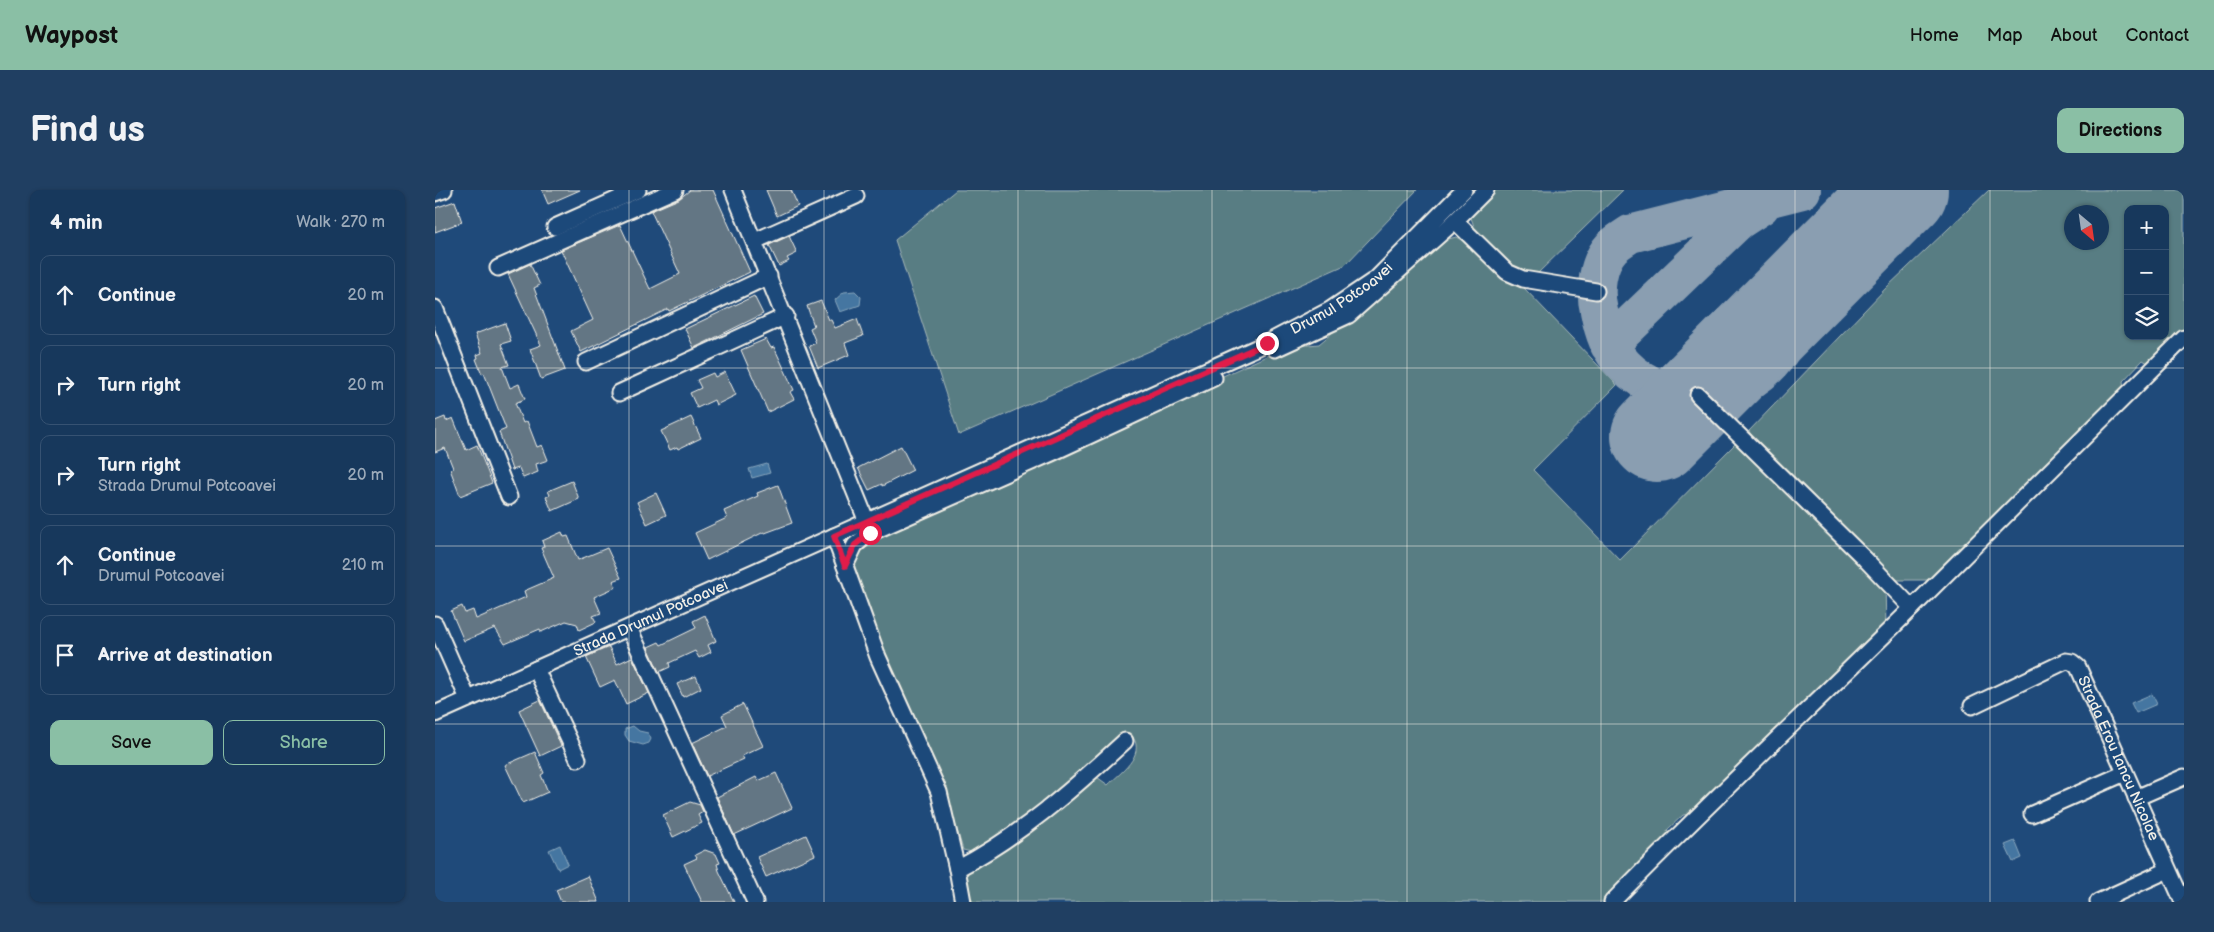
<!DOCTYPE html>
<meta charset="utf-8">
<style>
body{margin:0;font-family:"Balsamiq Sans",sans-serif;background:#203f62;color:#f1f3f6}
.controls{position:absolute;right:15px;top:15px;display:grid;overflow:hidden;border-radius:10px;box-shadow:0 1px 4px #0004}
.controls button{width:45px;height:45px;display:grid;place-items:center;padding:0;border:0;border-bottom:1px solid #365272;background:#17385c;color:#f1f3f6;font:25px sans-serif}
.compass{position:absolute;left:1629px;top:15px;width:45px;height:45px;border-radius:50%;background:#17385c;box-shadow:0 1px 4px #0004;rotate:151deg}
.stop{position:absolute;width:15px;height:15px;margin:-11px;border:4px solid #e11d48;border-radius:50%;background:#fff}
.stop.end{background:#e11d48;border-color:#fff;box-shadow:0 1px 5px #0008}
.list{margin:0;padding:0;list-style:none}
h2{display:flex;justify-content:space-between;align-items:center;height:65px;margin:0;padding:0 20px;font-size:21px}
h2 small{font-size:16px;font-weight:400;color:#9eacbb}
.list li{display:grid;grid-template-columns:32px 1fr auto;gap:15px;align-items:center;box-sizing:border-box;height:80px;margin:0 10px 10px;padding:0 10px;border:1px solid #365272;border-radius:10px}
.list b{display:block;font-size:19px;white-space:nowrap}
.list p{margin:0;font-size:16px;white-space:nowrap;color:#9eacbb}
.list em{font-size:16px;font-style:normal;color:#9eacbb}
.actions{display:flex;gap:10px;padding:15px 20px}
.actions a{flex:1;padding:11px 0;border:1px solid #8abfa5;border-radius:10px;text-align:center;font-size:18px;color:#8abfa5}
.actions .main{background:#8abfa5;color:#111}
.icon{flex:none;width:28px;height:28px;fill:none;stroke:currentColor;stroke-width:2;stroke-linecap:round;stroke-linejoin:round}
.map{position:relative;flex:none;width:1749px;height:712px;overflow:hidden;border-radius:10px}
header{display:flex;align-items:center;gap:30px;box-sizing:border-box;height:70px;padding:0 25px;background:#8abfa5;color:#111}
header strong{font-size:24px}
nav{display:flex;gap:28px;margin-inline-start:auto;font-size:18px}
.intro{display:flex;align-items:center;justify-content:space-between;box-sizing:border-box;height:120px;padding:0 30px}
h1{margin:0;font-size:35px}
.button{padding:12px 22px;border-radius:10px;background:#8abfa5;color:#111;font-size:18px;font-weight:700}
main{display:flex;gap:30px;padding:0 30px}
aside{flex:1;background:#17385c;border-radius:10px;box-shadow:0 1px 4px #0004}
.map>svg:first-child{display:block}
.green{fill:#597d83;stroke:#a6b7b6;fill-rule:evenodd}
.water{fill:#4476a1;stroke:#8aa7bd}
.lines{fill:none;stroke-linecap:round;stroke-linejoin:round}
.taxiway{stroke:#8a9eb1;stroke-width:38}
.runway{stroke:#8a9eb1;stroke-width:92}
.building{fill:#637684;stroke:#f4f1e8}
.minor-casing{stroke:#f4f1e8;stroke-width:19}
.minor{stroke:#1f4a7a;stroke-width:15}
.route{stroke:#e11d48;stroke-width:6}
.grid{fill:none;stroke:#f4f1e8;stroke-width:1;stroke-opacity:0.55}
.labels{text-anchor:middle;stroke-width:4;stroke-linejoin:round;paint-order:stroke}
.street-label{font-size:15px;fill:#f4f1e8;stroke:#1f4a7a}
</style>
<header>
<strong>Waypost</strong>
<nav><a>Home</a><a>Map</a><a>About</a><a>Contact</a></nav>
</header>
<div class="intro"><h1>Find us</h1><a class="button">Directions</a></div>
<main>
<aside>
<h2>4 min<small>Walk · 270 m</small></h2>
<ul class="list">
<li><svg class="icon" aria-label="ahead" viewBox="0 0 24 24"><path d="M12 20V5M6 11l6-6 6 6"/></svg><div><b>Continue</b></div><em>20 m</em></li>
<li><svg class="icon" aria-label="right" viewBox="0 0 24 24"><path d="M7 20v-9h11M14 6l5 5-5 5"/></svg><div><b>Turn right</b></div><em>20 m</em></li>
<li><svg class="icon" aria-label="right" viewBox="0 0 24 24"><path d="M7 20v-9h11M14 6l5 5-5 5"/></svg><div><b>Turn right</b><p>Strada Drumul Potcoavei</p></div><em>20 m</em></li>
<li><svg class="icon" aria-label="ahead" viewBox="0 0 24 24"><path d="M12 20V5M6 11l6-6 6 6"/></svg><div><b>Continue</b><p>Drumul Potcoavei</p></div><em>210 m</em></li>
<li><svg class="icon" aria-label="arrive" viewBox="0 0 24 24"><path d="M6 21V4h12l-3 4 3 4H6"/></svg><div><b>Arrive at destination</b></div></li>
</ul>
<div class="actions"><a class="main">Save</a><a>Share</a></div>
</aside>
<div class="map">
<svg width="1749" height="712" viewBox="0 0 1749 712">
<rect width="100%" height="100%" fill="#1f4a7a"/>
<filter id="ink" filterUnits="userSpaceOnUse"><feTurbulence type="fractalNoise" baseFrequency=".02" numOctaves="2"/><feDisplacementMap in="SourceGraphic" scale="10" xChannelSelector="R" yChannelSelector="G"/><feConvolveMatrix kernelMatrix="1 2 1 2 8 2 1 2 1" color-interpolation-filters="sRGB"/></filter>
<g filter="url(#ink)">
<path class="green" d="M521 0H982L910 75 524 245 460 50Z
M1057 0H1188L1102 84 1080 82 1040 39 1036 28 1044 13Z
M1554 0H1749V141L1716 175 1708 170 1688 191 1689 198 1499 390H1456L1321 255 1314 241 1451 98ZM1693 19H1730V146H1693ZM1636 22H1666V52H1636Z
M1021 47C1047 59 1065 83 1089 98L1182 195 1098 280 1185 370 1300 254 1315 259 1450 395 1451 436 1256 624 1248 625 1232 640 1234 647 1172 712H533L530 688 535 678 659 585 673 595C686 582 710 566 698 547L691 546 659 576 541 663 528 660 512 606 416 382 429 356 443 345 851 157 884 154 1006 51Z"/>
<path class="water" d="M420 101 426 107 425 115 405 122 400 110 409 102Z
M332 274 335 283 317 288 314 279Z
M1717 504 1722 514 1701 523 1696 513Z
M198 536 204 541 213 543 216 549 214 553 208 555 194 551 190 545V539Z
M1580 651 1587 668 1578 672 1570 655Z
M125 655 133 674 123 679 114 660Z"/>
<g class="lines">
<path class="taxiway" d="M1365 102C1362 124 1358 144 1345 162 1311 214 1231 219 1189 175 1174 160 1168 142 1164 121 1159 101 1162 73 1177 57 1182 52 1189 48 1195 44L1367 0
M1174 155 1303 31 1326 16"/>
<path class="runway" d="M1222 246 1467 0"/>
</g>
<path class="building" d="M107 0H145L113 14Z
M255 0H278L315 82 234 121 233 119 146 162 136 141 158 130 126 60 185 35 215 99 245 84 216 21 244 9Z
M331 0H356L363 16 342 26Z
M20 11 27 32 0 42V18Z
M354 46 362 63 352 68 354 71 344 76 334 55Z
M95 74 105 95 99 98 130 180 106 189 95 159 106 155 73 84Z
M319 106 328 124 259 158 250 139Z
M386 111 394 130H396L400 138 422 129 428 146 410 153 414 165 383 178 374 156 381 153 375 138 379 136 372 116Z
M70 133 76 151 66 154 74 175 67 177 75 198 84 194 90 209 80 213 88 233 92 231 102 257 107 255 113 270 101 274 103 282 88 288 84 278 77 280 64 242 71 239 49 183 47 184 41 169 43 168 42 165 47 163 40 144Z
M331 149 336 158 339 157 359 200 355 202 359 209 333 222 306 160Z
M290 182 301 205 281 215 279 210 262 218 255 203 266 198 262 190 278 183 280 187Z
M10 227 11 231 18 228 31 260 42 255 57 293 25 306 15 279 18 278 10 258 0 262V231Z
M256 227 266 248 243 259 242 257 235 260 226 241Z
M466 256 478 280 447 296V294L434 300 423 278Z
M137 291 144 309 117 321 111 307 115 305 113 301Z
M343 295 357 333 330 343 329 342 272 370 260 343 292 328 289 321 323 306 322 303Z
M221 303 231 325 212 334 202 312Z
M127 342 129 347 133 346 143 370 172 358 186 388 178 391 181 397 159 407 166 423 158 426 161 432 144 440 142 434 131 431 106 442 105 439 70 454 60 438 29 451 16 421 27 416 30 423 38 420 41 429 91 407 89 401 119 388 106 358 109 357 107 351Z
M270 425 281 451 273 455 276 462 264 468 260 461 234 473 235 477 224 482 213 457 224 452 226 455 261 438 258 431Z
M174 457 182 474 197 467 214 503 191 514 180 490 165 497 151 467Z
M261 486 266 498 248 507 242 494Z
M105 510 126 556 105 566 84 520Z
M308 514 328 556 307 566 309 569 272 586 257 553 292 536 287 525Z
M100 562 109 583 106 585 113 602 88 613 70 575Z
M341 583 357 618 299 645 282 607 321 587 323 591Z
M255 612 265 615 268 622 263 625 267 633 238 647 228 625Z
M371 645 380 665 331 687 322 667Z
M270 660 281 664 285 673 282 674 284 681 299 712H267L249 674 262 668 260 665Z
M153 686 164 712H126L121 700Z"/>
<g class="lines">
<defs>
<g id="minor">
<path d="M298 0 432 332"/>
<path d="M0 3 9 0"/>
<path d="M1020 31 1072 82 1088 89 1161 101"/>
<path d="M120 37 203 0"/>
<path d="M320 51 421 6"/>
<path d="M63 78 240 0"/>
<path d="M0 118 74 307"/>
<path d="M840 159 914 125 1020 31 1051 0"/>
<path d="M151 172 334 86"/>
<path d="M184 203 351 126"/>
<path d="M1263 205 1430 369 1477 418 1749 148"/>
<path d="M399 346 410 376"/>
<path d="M0 434 33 509"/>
<path d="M194 438 320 712"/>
<path d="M101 479 143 569"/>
<path id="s1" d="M1537 516 1631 471 1637 472 1643 477 1748 712"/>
<path id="s2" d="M0 524 832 153 895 120 941 89 1029 0"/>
<path d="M1701 608 1749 587"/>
<path d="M1597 624 1690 583"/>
<path d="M522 679 504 602 443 467 410 376 420 355 435 343 617 263 779 188"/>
<path d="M528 712 522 679C585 646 638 599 690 551"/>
<path d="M1177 712C1274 612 1377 517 1477 418"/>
<path d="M1663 712 1733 680"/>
</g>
</defs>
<use href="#minor" class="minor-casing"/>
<use href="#minor" class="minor"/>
</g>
</g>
<g class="lines" filter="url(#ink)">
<path class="route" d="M435 343 420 355 410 376 399 346 832 153"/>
</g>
<path class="grid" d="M194 0V712M389 0V712M583 0V712M777 0V712M972 0V712M1166 0V712M1360 0V712M1555 0V712M0 178H1749M0 356H1749M0 534H1749"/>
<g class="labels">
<g class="street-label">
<text dy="5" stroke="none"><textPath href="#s2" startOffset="998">Drumul Potcoavei</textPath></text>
<text dy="5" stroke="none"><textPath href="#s2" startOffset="236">Strada Drumul Potcoavei</textPath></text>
<text dy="5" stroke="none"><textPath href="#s1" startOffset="218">Strada Erou Iancu Nicolae</textPath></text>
</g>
</g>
</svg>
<div class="controls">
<button>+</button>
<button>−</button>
<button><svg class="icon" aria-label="layers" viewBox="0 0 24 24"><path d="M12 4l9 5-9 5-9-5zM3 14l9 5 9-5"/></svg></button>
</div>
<svg class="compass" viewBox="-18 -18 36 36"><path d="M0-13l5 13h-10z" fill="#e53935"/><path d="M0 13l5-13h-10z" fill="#9eacbb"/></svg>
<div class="stop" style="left:435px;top:343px"></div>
<div class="stop end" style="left:832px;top:153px"></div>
</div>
</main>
